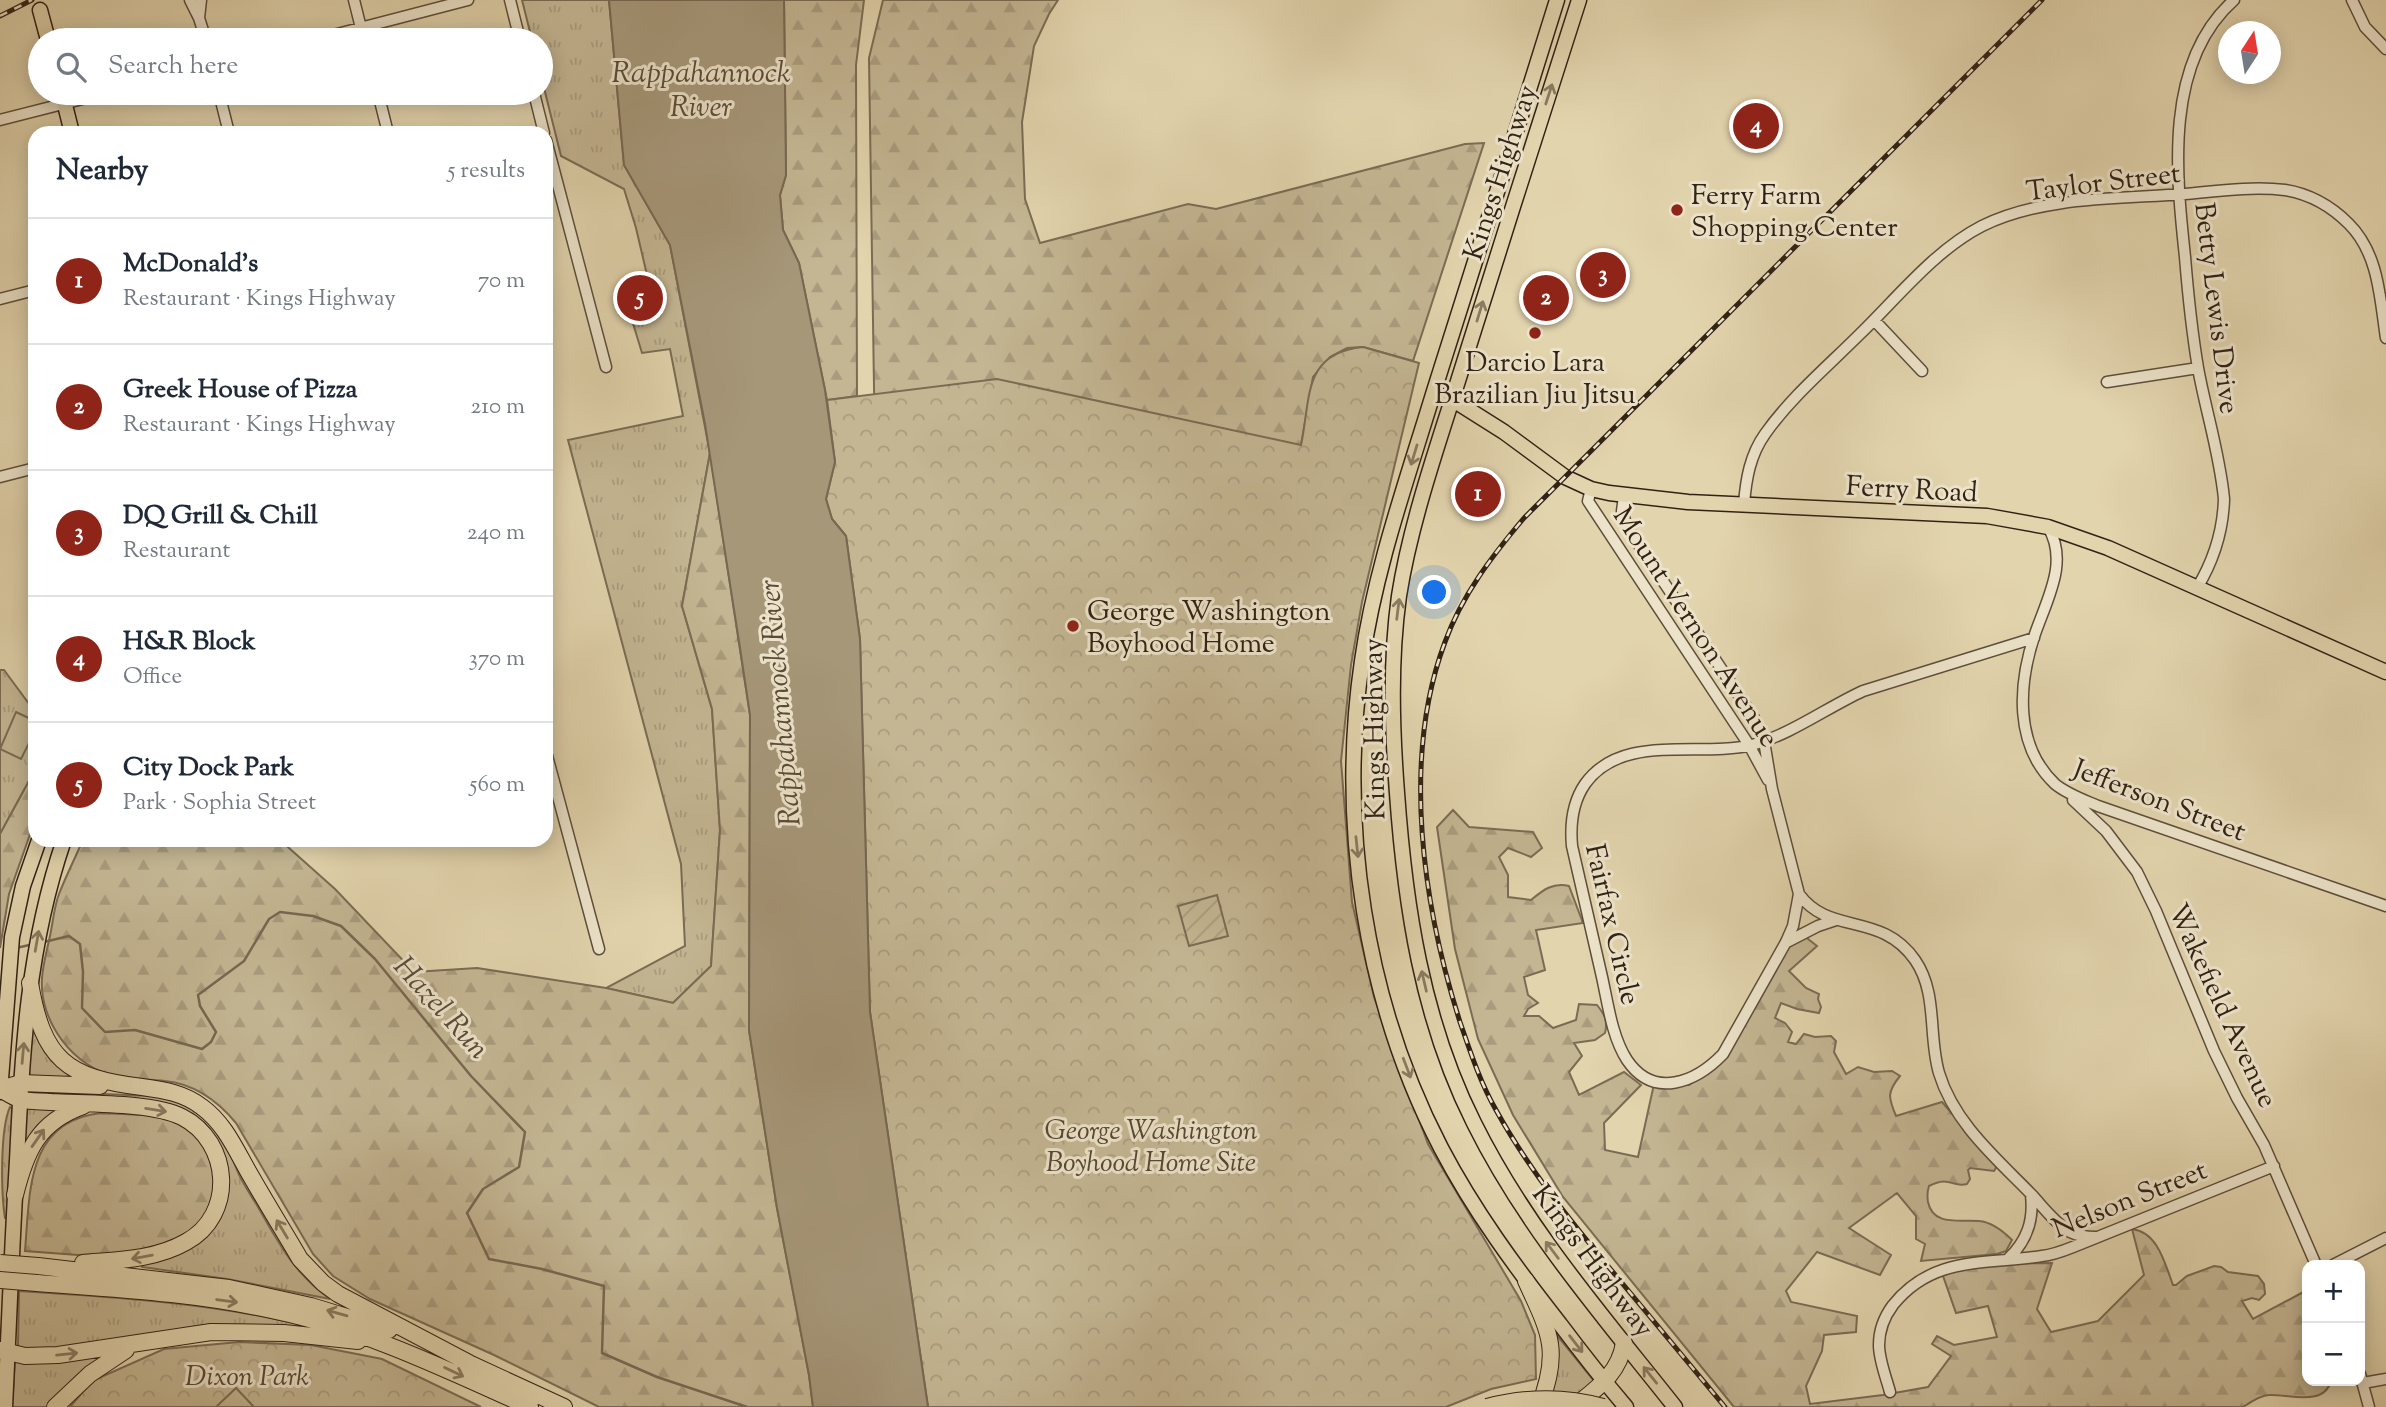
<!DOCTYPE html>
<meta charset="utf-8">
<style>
body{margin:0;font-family:"Sorts Mill Goudy",serif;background:#f2f2f3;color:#1f2937}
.controls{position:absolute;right:21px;bottom:21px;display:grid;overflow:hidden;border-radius:14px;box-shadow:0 4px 18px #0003}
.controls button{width:63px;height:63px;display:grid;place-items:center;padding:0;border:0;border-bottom:2px solid #e0e1e3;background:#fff;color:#1f2937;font:35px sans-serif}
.compass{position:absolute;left:2218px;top:21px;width:63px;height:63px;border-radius:50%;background:#fff;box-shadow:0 4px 18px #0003;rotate:12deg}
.you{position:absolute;left:1435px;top:593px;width:24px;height:24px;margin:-18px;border:5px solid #fff;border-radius:50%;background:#1a73e8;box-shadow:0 0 0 10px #1a73e833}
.badge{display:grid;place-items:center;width:46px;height:46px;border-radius:50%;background:#8f2418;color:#fff;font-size:23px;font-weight:700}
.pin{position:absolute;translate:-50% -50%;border:4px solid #fff;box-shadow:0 2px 7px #0006}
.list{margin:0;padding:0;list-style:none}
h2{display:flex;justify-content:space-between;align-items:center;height:91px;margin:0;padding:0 28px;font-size:30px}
h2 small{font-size:23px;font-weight:400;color:#747a83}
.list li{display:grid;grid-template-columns:46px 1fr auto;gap:21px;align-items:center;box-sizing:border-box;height:126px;padding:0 28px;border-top:2px solid #e0e1e3}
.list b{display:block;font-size:26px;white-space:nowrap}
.list p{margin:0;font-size:23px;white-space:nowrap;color:#747a83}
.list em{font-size:23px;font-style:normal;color:#747a83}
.icon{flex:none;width:38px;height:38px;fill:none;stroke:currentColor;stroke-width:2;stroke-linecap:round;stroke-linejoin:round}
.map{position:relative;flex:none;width:2386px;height:1407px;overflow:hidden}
.search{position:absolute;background:#fff;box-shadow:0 4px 18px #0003;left:28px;top:28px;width:525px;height:77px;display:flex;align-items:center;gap:18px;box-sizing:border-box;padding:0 24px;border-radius:38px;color:#747a83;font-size:26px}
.panel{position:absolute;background:#fff;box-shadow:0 4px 18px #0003;left:28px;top:126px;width:525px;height:721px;border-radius:21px}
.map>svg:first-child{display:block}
.grass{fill:url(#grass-tufts);stroke:#7a6c54;stroke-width:2}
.forest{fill:url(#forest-firs);stroke:#7a6c54;stroke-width:2}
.park{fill:url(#park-crowns);stroke:#7a6c54;stroke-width:2}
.garden{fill:url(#garden-furrows);stroke:#7a6c54;stroke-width:2}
.pitch{fill:#c4b693;stroke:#7a6c54;stroke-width:2}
.water{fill:#a69779;stroke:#776851;stroke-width:2}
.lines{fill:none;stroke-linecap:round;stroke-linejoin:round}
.stream{stroke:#776851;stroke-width:2.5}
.minor-casing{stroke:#5d4e3b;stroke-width:13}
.major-casing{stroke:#312215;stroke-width:17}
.highway-casing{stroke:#312215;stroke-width:18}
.minor{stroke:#ece3ca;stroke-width:10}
.major{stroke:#e2d4ad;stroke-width:14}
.highway{stroke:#e2d4ad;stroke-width:16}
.rail-casing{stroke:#312215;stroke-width:5}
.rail{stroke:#ece3ca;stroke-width:2.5;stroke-dasharray:8;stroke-linecap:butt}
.highway-bridge-casing{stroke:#312215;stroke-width:18;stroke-linecap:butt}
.highway-bridge{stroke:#e2d4ad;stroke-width:16}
.oneway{stroke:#8a7b61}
.poi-dot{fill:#8f2418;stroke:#ece3ca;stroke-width:2.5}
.labels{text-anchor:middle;stroke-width:6;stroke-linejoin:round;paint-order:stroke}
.street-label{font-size:28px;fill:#312215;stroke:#ece3ca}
.poi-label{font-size:28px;fill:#312215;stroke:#ece3ca;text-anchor:start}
.park-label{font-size:28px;font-style:italic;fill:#564734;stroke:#ece3ca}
.water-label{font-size:30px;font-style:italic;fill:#5a4b38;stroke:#ece3ca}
</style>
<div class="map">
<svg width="2386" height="1407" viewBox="0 0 2386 1407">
<defs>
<pattern id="grass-tufts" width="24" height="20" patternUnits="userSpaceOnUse" patternTransform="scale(1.75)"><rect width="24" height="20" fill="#c4b693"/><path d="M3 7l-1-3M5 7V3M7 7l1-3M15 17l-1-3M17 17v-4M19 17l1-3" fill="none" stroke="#a99c7e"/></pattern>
<pattern id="forest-firs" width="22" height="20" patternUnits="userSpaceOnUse" patternTransform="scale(1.75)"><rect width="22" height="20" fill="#c4b693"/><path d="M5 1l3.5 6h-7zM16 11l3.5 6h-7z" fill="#a99c7e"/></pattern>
<pattern id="park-crowns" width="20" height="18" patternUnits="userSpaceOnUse" patternTransform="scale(1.75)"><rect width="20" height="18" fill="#c4b693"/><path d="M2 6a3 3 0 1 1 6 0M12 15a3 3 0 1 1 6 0" fill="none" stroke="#a99c7e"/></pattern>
<pattern id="garden-furrows" width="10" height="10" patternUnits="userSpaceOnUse" patternTransform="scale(1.75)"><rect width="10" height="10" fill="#c4b693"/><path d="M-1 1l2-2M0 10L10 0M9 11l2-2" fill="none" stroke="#a99c7e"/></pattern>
</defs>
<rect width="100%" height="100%" fill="#e2d4ad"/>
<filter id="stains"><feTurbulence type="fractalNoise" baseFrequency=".00286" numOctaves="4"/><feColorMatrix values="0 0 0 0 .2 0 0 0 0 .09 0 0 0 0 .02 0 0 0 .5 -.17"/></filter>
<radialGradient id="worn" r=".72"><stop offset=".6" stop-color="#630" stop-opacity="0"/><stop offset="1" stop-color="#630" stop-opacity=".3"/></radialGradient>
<path class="grass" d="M522 0H609L624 165 670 245 710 453 682 606 712 709 720 830 711 966 673 1003 606 988 685 946 681 864 568 440 683 416 670 349 642 353 625 297 647 275 636 228 624 189 561 156 541 76V40H532Z
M0 670H4L35 712V770L0 834Z
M31 1013 80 1079 27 1077Z
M29 1091 153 1096C173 1100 191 1105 206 1120 221 1133 230 1152 237 1170 242 1183 251 1195 258 1207 280 1245 294 1273 330 1299L227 1279 142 1267V1262L201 1124 33 1096 27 1093Z
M10 1107 13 1109 8 1219 5 1218C1 1193 0 1129 10 1107Z
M25 1108 57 1110 37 1126 24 1150Z
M19 1291C115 1297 210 1303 304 1325V1330L223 1325 198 1326 81 1347 22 1350 18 1347Z
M1556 1334 1595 1382 1563 1407H1544Z
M114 1351C88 1366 67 1384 47 1407H12L15 1361Z"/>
<path class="forest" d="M784 0H864L856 65 857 396 827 400 799 263 783 230 780 195 786 175Z
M883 0H1058L1049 14 1034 46 1022 122 1025 199 1040 243 1188 204 1216 209 1465 144 1484 143 1413 361 1363 347 1347 348 1330 357 1313 377 1301 445 875 453 869 58Z
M710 453 750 715 749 1030 777 1208 809 1375 813 1407H599L494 1355 370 1299 333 1276 313 1254 236 1123C217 1100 195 1084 165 1081 149 1079 132 1080 117 1077 74 1068 39 1022 42 978 43 964 47 950 50 936 53 922 54 907 59 894 66 876 75 858 83 840H280L335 889 414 972 477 968 606 988 673 1003 711 966 720 830 712 709 682 606Z
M35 770V820L9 894 0 948V834Z
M1453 810 1469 827 1533 832 1542 848 1531 857 1508 848 1499 857 1508 875V897L1531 900C1543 890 1553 882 1569 886L1583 923 1536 930 1545 970 1524 977 1528 995 1538 1003 1528 1009 1524 1016H1539L1553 1028 1576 1020 1579 1004 1597 1005C1605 1015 1608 1021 1605 1033L1595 1040 1574 1043 1582 1056 1569 1072 1579 1095 1624 1072 1641 1085 1604 1123 1605 1150 1638 1157 1654 1084 1689 1085 1725 1059 1787 947 1803 935 1817 946 1789 971 1806 988 1819 994 1818 999 1821 1007 1819 1013 1797 1009 1781 1003 1775 1018 1785 1023 1792 1032 1788 1042 1796 1044 1804 1034 1815 1037 1831 1036 1836 1041 1834 1052 1846 1074 1858 1067 1874 1072 1892 1071 1900 1076C1887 1092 1888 1097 1896 1116L1942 1102 1997 1166 1994 1171 1970 1168 1968 1170 1970 1179 1967 1184C1951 1188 1951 1175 1929 1186 1927 1192 1927 1196 1928 1202 1933 1227 1961 1219 1979 1221 1992 1222 2003 1231 2012 1240L2006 1251 1997 1254 1921 1261 1925 1244 1916 1239V1216L1897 1193 1849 1228 1891 1255 1880 1275 1817 1252 1786 1291 1791 1302 1857 1316 1856 1332 1824 1335 1822 1351 1806 1386 1810 1404 1883 1395 1928 1387 1951 1356 1932 1344 1937 1336 1954 1345 1997 1337 1988 1306 1956 1313 1942 1273 1989 1264 2052 1263 2037 1309 2051 1332 2098 1321 2144 1275 2132 1229C2158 1232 2165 1264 2173 1285H2176L2187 1276 2214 1266 2221 1267 2228 1272 2258 1276 2264 1284 2265 1294 2259 1300 2252 1298 2242 1301 2253 1319 2307 1290V1381H2331C2324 1407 2288 1394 2269 1395 2262 1395 2249 1403 2243 1407H1734L1563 1197 1513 1115 1478 1039 1455 949 1437 827Z
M101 1113 164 1116 190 1130 208 1150 218 1194 194 1231 159 1247 111 1254 78 1255 25 1251C30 1192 26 1121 101 1113Z"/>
<path class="park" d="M1363 347 1419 363 1362 602 1351 665 1341 761 1352 902 1374 997 1428 1144 1521 1301 1535 1335 1536 1379 1491 1389 1446 1407H928L870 1012 860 639 846 536 832 519 826 499 835 462 827 400 997 379 1301 445C1311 399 1302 353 1363 347Z
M239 1342 311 1345 382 1359 481 1407H70L92 1381 164 1349Z"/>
<path class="garden" d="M1217 895 1228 936 1189 946 1178 906Z"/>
<path class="pitch" d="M16 712 35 721V731L21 759 0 749Z
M236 1388 254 1407H216Z"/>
<path class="water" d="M609 0H784L786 175 780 195 783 230 799 263 825 390 835 462 826 499 832 519 846 536 860 639 870 1012 928 1407H813L809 1375 777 1208 749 1030 750 715 740 648 705 424 670 245 624 165Z"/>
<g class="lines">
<path class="stream" d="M44 942 69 936 80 944 83 972 82 1008 105 1032 135 1030 202 1049 211 1042 216 1032 200 1006 198 995 244 961 269 919 280 912 313 916 341 926 375 959 471 1076 525 1132 519 1167 483 1189 467 1213 489 1259 542 1269 604 1286 602 1353 657 1377 747 1407
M16 948 34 944"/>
<defs>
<path id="minor" d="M190 0 199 18 206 40
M354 0 364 40
M510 0 520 40
M2352 0 2365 27 2386 49
M199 18 201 0
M314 40 468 0
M219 93 229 133
M378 93 388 133
M534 93 544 133
M0 120 106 93
M546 140 606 367
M0 299 35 290
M1874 320 1922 371
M2107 382 2198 368
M0 477 35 468
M1591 489 1588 501 1749 745 1768 780
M1624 496 1622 511 1627 527 1754 718 1764 741 1772 789 1799 894C1829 936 1881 911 1915 960 1938 993 1928 1036 1939 1073 1954 1123 1997 1159 2032 1195 2043 1207 2055 1223 2070 1232 2078 1236 2086 1237 2096 1237
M1744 504C1746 479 1750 455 1765 434 1791 397 1828 366 1860 334 1897 298 1935 250 1982 226 2043 196 2119 199 2185 194 2217 191 2253 186 2285 190 2310 194 2332 207 2349 224 2379 254 2380 299 2386 338
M2048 527C2069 562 2047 599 2035 634 2018 684 2014 745 2055 784 2067 794 2084 800 2098 806L2386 906
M2197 588C2214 560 2223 532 2224 499 2220 455 2206 412 2198 368 2192 332 2188 294 2185 257 2176 173 2164 62 2234 0
M546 752 599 949
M2073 800 2106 831 2137 872 2156 911 2214 1051 2237 1098 2264 1145 2316 1265
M1799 894 1793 926 1786 942 1723 1054C1696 1082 1654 1100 1627 1060 1612 1037 1608 1004 1602 977 1592 934 1582 890 1572 846 1570 824 1572 803 1585 784 1622 732 1699 758 1752 745 1792 734 1826 708 1863 691L2034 638
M1787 942 1818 926 1836 920
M2008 1259C2027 1241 2034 1221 2031 1195
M2333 1265 2386 1238
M2360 1374 2369 1407
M2363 1383 2386 1379
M1890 1392C1886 1377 1879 1360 1879 1345 1879 1329 1884 1317 1893 1305 1933 1255 1986 1265 2042 1256 2053 1255 2063 1251 2073 1247L2274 1166"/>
<path id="major" d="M1557 0C1517 131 1475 260 1434 391 1407 480 1375 569 1362 661 1338 824 1365 1002 1441 1148 1474 1211 1516 1268 1560 1324 1581 1352 1603 1380 1626 1407
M1579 0C1540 121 1502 241 1464 362 1441 436 1411 519 1399 596 1390 661 1392 727 1397 793 1405 905 1422 1020 1474 1123 1526 1228 1603 1316 1675 1407
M40 10 48 40
M62 93 72 133
M1447 396 1504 432 1565 477 1591 489 1609 493 1688 502 1987 516 2048 527 2108 548 2386 672
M0 1092 12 937 23 886 39 840
M5 1407C9 1325 12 1243 17 1161 22 1051 28 945 64 840"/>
<path id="highway" d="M30 983C43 1059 66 1078 142 1087 164 1090 184 1093 202 1107 224 1123 235 1148 248 1171 265 1201 283 1230 300 1259L323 1283 338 1294 469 1363
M0 1089C6 1092 13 1097 19 1099 28 1102 41 1101 51 1102 85 1104 153 1102 182 1117 231 1142 236 1215 186 1242 154 1260 118 1260 83 1263
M0 1089 21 1083 100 1086
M15 1195C26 1151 38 1122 83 1106
M38 1266 229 1288 311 1306 389 1330
M1526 1281C1550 1333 1561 1351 1539 1407
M37 1283C117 1289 197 1293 276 1311 366 1330 447 1370 530 1407
M0 1350 25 1356 58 1355 211 1332 284 1333 358 1341
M462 1360 564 1407
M55 1407 90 1374 126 1350
M1574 1407C1597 1388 1619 1374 1624 1343"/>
</defs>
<use href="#minor" class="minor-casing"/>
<use href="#major" class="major-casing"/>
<use href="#highway" class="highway-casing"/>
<use href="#minor" class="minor"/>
<use href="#major" class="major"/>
<use href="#highway" class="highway"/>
<defs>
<path id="rail" d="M0 16 32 0
M1725 1407C1689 1364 1653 1320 1617 1277 1573 1224 1529 1170 1496 1110 1480 1082 1470 1051 1460 1022 1423 906 1401 759 1445 642 1462 595 1492 556 1524 518L2042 0"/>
</defs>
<use href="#rail" class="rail-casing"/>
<use href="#rail" class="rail"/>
<defs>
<path id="highway-bridge" d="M0 1263 38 1266
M0 1280 37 1283
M1487 1407C1526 1397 1564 1396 1603 1407"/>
</defs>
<use href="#highway-bridge" class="highway-bridge-casing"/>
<use href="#highway-bridge" class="highway-bridge"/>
</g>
<defs><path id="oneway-shaft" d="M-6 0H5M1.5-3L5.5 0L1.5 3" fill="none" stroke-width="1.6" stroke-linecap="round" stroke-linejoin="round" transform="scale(1.75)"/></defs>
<g class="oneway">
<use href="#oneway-shaft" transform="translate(1549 94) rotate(-72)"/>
<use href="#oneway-shaft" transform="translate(1480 311) rotate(-73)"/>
<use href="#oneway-shaft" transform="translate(1414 455) rotate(107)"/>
<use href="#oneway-shaft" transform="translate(1398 609) rotate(-83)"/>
<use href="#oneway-shaft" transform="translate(1357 847) rotate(84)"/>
<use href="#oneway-shaft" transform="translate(37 941) rotate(-80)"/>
<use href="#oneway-shaft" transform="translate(1424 981) rotate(-103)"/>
<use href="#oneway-shaft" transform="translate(23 1053) rotate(-85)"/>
<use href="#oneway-shaft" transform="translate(1407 1068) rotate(69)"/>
<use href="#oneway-shaft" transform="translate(156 1110) rotate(9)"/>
<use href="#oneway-shaft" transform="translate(38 1138) rotate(-55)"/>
<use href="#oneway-shaft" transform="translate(282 1229) rotate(-121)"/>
<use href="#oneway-shaft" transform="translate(1552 1250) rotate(-127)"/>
<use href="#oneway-shaft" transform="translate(142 1257) rotate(170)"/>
<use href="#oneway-shaft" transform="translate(227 1301) rotate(8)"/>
<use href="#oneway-shaft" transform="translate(337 1313) rotate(-164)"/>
<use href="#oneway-shaft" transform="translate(1576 1344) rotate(52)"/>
<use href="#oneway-shaft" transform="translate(67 1354) rotate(-6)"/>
<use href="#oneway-shaft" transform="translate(454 1372) rotate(26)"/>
<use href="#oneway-shaft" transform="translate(1650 1375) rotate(-129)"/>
</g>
<g class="poi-dot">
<circle cx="1677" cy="210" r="7"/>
<circle cx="1535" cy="333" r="7"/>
<circle cx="1073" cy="626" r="7"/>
</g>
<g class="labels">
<g class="street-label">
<text transform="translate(1499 172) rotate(-72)" y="10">Kings Highway</text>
<text transform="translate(2103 181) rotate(-7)" y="10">Taylor Street</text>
<text transform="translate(2218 308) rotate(83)" y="10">Betty Lewis Drive</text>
<text transform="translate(1912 488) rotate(3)" y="10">Ferry Road</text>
<text transform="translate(1697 626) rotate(57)" y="10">Mount Vernon Avenue</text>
<text transform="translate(1373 729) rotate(-91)" y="10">Kings Highway</text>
<text transform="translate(2160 799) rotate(21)" y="10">Jefferson Street</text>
<text transform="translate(1614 924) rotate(77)" y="10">Fairfax Circle</text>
<text transform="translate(2224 1005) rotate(65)" y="10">Wakefield Avenue</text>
<text transform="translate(2129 1198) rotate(-22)" y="10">Nelson Street</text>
<text transform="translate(1594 1260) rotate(53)" y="10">Kings Highway</text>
</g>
<g class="poi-label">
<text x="1691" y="204">Ferry Farm<tspan x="1691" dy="32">Shopping Center</tspan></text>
<text x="1535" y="371" text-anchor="middle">Darcio Lara<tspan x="1535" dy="32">Brazilian Jiu Jitsu</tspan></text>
<text x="1087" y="620">George Washington<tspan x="1087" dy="32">Boyhood Home</tspan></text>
</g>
<g class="park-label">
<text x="1151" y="1139">George Washington<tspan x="1151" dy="32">Boyhood Home Site</tspan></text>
<text x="247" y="1385">Dixon Park</text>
</g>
<g class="water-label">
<text x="701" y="82">Rappahannock<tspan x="701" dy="34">River</tspan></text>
<text transform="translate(779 703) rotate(-95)" y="10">Rappahannock River</text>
<text transform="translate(442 1007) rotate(48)" y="10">Hazel Run</text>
</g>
</g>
<rect width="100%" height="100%" filter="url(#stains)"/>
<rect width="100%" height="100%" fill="url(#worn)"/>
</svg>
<div class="controls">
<button>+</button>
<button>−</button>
</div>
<svg class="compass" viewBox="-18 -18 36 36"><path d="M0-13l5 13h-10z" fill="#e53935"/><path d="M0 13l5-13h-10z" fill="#747a83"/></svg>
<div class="you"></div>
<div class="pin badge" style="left:1478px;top:494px">1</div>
<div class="pin badge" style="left:1546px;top:298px">2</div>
<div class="pin badge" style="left:1603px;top:275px">3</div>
<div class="pin badge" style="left:1756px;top:126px">4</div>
<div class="pin badge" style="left:640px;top:298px">5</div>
<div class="search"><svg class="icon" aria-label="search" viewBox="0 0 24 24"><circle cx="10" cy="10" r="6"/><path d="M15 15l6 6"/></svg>Search here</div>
<section class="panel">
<h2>Nearby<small>5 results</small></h2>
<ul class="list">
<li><span class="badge">1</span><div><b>McDonald's</b><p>Restaurant · Kings Highway</p></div><em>70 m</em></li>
<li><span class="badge">2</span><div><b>Greek House of Pizza</b><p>Restaurant · Kings Highway</p></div><em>210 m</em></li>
<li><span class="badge">3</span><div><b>DQ Grill &amp; Chill</b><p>Restaurant</p></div><em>240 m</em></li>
<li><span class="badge">4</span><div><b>H&amp;R Block</b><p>Office</p></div><em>370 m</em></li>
<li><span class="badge">5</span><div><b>City Dock Park</b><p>Park · Sophia Street</p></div><em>560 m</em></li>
</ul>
</section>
</div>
